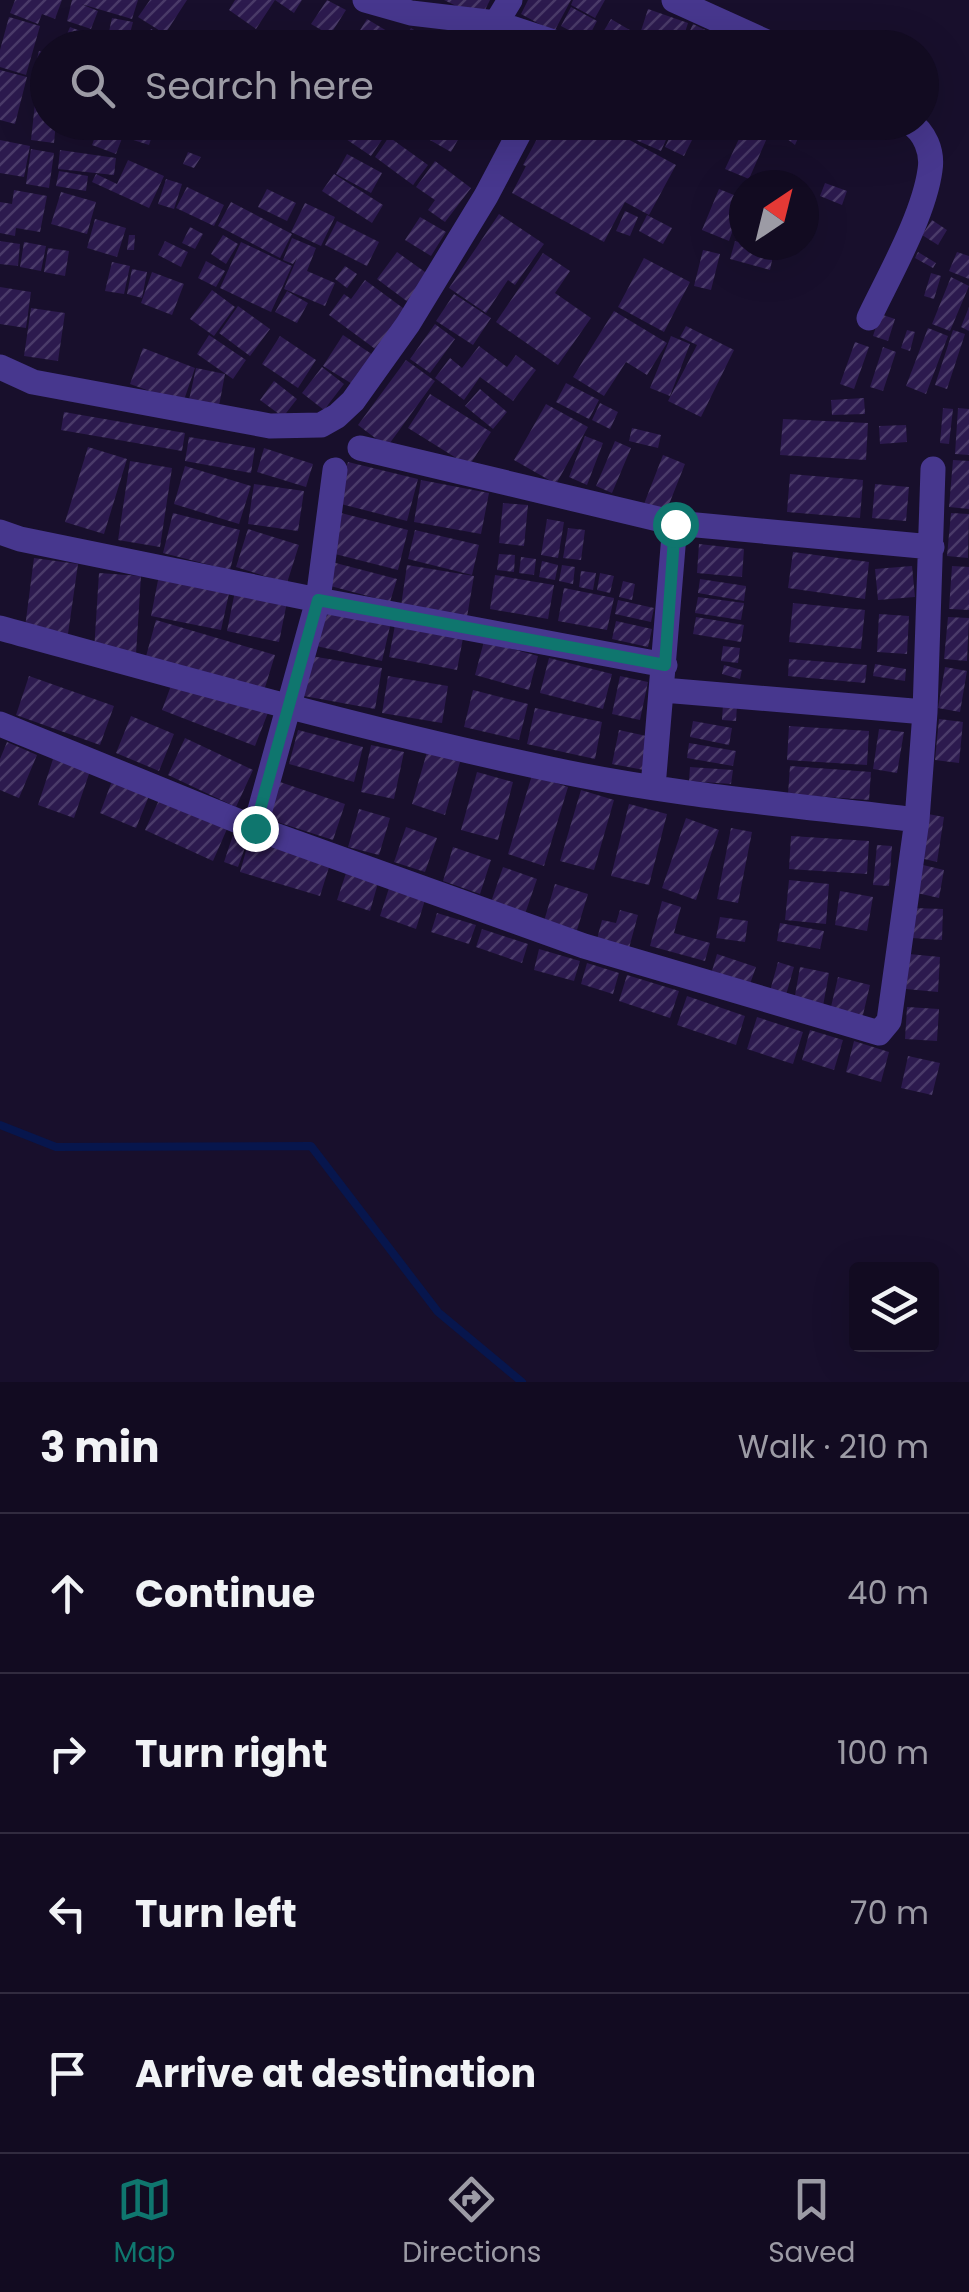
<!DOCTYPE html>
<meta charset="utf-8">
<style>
body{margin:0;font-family:Poppins,sans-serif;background:#1b142a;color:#f1f3f6}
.controls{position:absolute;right:30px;bottom:30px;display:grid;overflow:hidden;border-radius:10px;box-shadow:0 10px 40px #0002}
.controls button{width:90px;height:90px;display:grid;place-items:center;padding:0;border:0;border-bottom:2px solid #312b3f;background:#120b21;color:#f1f3f6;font:50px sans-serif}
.compass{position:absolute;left:729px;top:170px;width:90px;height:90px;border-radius:50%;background:#120b21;box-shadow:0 10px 40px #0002;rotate:35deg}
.stop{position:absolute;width:30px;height:30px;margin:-22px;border:8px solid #0f766e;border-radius:50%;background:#fff}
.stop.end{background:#0f766e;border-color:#fff;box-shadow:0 2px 10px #0008}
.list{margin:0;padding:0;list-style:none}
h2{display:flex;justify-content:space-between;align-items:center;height:130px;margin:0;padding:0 40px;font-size:42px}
h2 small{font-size:32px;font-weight:400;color:#9c9ba5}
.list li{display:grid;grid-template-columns:65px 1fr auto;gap:30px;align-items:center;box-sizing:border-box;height:160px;padding:0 40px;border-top:2px solid #312b3f}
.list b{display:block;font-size:38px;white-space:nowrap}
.list em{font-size:32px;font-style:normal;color:#9c9ba5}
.icon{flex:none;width:55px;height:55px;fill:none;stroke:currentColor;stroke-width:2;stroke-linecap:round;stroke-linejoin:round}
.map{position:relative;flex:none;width:969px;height:1382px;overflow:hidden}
.search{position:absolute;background:#120b21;box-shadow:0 10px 40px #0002;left:30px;right:30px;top:30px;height:110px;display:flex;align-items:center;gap:25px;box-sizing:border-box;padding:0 35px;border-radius:55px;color:#9c9ba5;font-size:38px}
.sheet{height:770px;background:#120b21}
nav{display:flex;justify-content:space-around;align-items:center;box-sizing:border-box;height:140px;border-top:2px solid #312b3f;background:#120b21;font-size:28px;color:#9c9ba5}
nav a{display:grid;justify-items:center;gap:5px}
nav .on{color:#0f766e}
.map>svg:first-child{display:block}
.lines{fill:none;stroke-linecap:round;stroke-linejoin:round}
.stream{stroke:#07164d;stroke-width:8}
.building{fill:url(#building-hatch)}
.street{stroke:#47378e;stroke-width:25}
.route{stroke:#0f766e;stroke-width:12}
</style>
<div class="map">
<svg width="969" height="1382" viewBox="0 0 969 1382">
<defs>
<pattern id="building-hatch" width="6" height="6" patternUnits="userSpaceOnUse" patternTransform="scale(2.5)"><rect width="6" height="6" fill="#2c1a4e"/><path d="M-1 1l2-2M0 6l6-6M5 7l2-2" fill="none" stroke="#4a3b69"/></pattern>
</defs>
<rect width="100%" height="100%" fill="#180f2c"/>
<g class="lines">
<path class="stream" d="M0 1125 56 1147 311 1146 438 1312 522 1382"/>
</g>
<path class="building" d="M15 0H62L55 19 42 14 38 24 10 13Z
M72 0H138L132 19 81 4 98 11 91 29 67 21Z
M150 0H187L165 34 138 17Z
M235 0H302L294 13 275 0 256 29 229 10Z
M327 0 346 10 330 35 311 24Z
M444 0H490L481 18Z
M528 0H571L554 32 521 14Z
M573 0H605L595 18 571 5Z
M571 7 597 21 587 40 561 26Z
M648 9 688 23 680 48 640 34Z
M9 17 40 26 26 75 0 67V50Z
M112 18 133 22 128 41 108 36Z
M367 19 387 31 377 48H349Z
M611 19 640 36 633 48H607L597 42Z
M693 24 722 38 718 48 683 46Z
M70 27 91 35 86 48 62 46Z
M411 28 432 41 428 48H398Z
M151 29 164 35 193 48H143Z
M93 34 129 47V48H88Z
M39 51 48 53V81L32 77Z
M0 70 27 77 15 124 0 120Z
M36 94 48 95V122H56L54 143 31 140Z
M132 122 156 124 149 145 127 138Z
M353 122H394L371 156 343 137Z
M399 122H414L406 138 394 133Z
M419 122H468L451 152 414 131Z
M546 122H596L676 165 649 215 625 202 604 242 512 193 526 166 523 165Z
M627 122H674L661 151 622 134Z
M677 122H701L684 156 665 147Z
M785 122H805L795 145 782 135Z
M100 123 124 133 116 154 92 145Z
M744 128 767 138 749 179 725 169Z
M389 137 428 165 413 185 375 157Z
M0 140 30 146 24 177 0 173Z
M31 149 54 153 49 188 26 184Z
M60 150 116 158 114 175 58 169Z
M188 152 201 157 194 168 183 164Z
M347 154 382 173 371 193 336 174Z
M128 160 164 176 149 208 92 182 96 174 117 184Z
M435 161 471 188 445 222 428 210 435 200 416 187Z
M59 171 88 176 86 191 56 186Z
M334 174 383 205 372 223 322 191Z
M166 179 182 184 174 209 158 204Z
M825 183 847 191 842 205 820 196Z
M187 187 224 205 214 226 176 208Z
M267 189 296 203 287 221 258 207Z
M719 189 744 199 729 241 702 230Z
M14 190 47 196 40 232 16 228 15 236 0 233V202L12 204Z
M61 192 96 202 87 234 51 224Z
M231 202 292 234 280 258 218 226Z
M305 203 335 217 321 246 291 232Z
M625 211 638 217 630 236 616 231Z
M499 214 544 244 515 285 508 280 486 313 449 288Z
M647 215 672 228 663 244 639 231Z
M420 217 446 232 431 256 405 240Z
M95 219 126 228 117 257 87 248Z
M932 220 947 230 938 245 922 235Z
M337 221 379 242 367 266 325 245Z
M190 227 203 234 195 249 182 243Z
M129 235H135L134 250H127Z
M223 235 238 244 226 264 211 254Z
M292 238 316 248 307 271 335 283 325 306 284 289 297 258 293 264 283 260Z
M0 241 20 244 18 266 0 264Z
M165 241 188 252 181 267 158 255Z
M735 241 774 251 770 270 730 259Z
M24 242 46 246 41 271 20 267Z
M241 242 292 266 282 288H280H282L271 312 220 288Z
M48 248 69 251 65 276 44 272Z
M703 250 720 254 711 290 694 286Z
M397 252 432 277 412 305 377 279Z
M918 252 936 263 933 268 915 258Z
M957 252 969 256V279L949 271Z
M543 253 570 271 555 293 591 318 558 365 496 322Z
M644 258 690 282 664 332 618 307Z
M206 261 225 271 216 287 198 278Z
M112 262 130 266 124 294 105 291Z
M345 266 357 274 347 288 335 279Z
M132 269 147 272 142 298 127 294Z
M152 272 184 284 172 315 141 303Z
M931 273 941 276 934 299 924 296Z
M951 277 969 286 950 331 932 324Z
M365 280 407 311 378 351 329 315 344 294 351 299Z
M0 287 31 292 26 328 0 324Z
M212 290 235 307 214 336 190 319Z
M287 291 308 303 297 323 275 312Z
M454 294 491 318 473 345 436 321Z
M238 306 270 329 250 356 219 333Z
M969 307V331L961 327Z
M31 308 65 313 58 361 24 356Z
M614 311 667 343 647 375 626 362 604 396 573 377Z
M880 314 895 319 888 341 873 336Z
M435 324 455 339 430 373 410 359Z
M686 326 734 350 701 417 668 401 697 345 680 337Z
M928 328 948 336 926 394 906 386Z
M907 330 915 332 910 351 901 348Z
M953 330 965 334 947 389 935 385Z
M209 335 246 360 233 379 197 354Z
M343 335 373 355 354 385 323 366Z
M280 336 316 360 298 388 262 364Z
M671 336 690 344 670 396 650 388Z
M855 342 869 347 854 389 840 384Z
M479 346 507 367 516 355 536 370 513 401 480 377 464 400 435 378 450 358 462 368Z
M883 347 896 352 883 391 870 387Z
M143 348 195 368 183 403 130 384Z
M406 360 435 381 387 447 358 425Z
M322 367 344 384 324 410 302 393Z
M196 368 225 374 219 406 189 400Z
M274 381 297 399 283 417 260 400Z
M566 383 599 400 589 419 556 402Z
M480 389 507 412 493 429 465 406Z
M430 394 491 432 469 466 408 428Z
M864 398 865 414 832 415 831 400Z
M600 403 618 412 610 429 592 420Z
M546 404 588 427 556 484 514 460Z
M943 408 953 409 949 444 940 443Z
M958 408 969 409V455L955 454Z
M64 412 185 433 182 451 61 430Z
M783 419 868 423 866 460 780 455Z
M906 425 907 442 880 444 879 426Z
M632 428 661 435 658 448 629 441Z
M585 436 603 443 587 485 569 477Z
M189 437 255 448 251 473 185 461Z
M615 441 631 448 612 493 596 486Z
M88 447 127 459 104 534 65 522Z
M264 448 313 464 306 487 257 472Z
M663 455 685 464 666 512 644 504Z
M953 460 969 461V509L949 507Z
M130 461 172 468 160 547 118 540Z
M348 462 418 479 407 521 337 503Z
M185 466 251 486 239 524 174 504Z
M790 474 863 480 860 518 787 512Z
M421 480 489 493 481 534 414 522Z
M254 484 304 491 298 531 248 524Z
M875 484 909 487 906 521 872 518Z
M503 503 528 505 524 546 499 543Z
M337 512 408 530 398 570 327 552Z
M173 513 240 530 230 570 163 553Z
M951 513 969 514 968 558 947 556Z
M547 519 564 522 558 558 541 555Z
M568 528 585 530 581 560 563 558Z
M248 529 299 545 287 583 236 567Z
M415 530 479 545 472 575 408 559Z
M699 544 744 549 742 577 697 573Z
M793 552 869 562 865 599 788 588Z
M499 554 515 555 514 572 497 570Z
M521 557 536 559 534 575 519 573Z
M34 558 78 564 67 641 24 635Z
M328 561 397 579 390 602 323 584Z
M542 561 558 565 555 580 539 577Z
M407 565 474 576 467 617 401 606Z
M562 565 575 567 573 584 559 581Z
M912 566 915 597 878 600 875 569Z
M952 566 969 567V610L949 609Z
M581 571 596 573 593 590 579 587Z
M99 573 141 576 136 654 94 651Z
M600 573 614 576 610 593 597 590Z
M159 575 230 589 221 630 151 616Z
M495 575 554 585 548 619 490 609Z
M700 579 746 586 744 601 698 593Z
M623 581 635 584 632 600 619 597Z
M564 588 614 598 607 630 558 621Z
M235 591 287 602 279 642 227 631Z
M698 597 744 603 741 620 695 613Z
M618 600 654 608 651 622 615 614Z
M793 603 865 610 861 649 789 642Z
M321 605 391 622 382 661 312 645Z
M879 614 909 616 907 654 877 652Z
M696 617 744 625 741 642 693 634Z
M948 617 969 618 967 661 944 659Z
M156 620 275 655 263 694 145 660Z
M616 621 652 629 648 647 612 639Z
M395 625 463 638 457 670 389 657Z
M484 641 538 656 529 690 475 675Z
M723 646 740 648 738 663 721 661Z
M311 656 382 668 375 709 304 696Z
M549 658 612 674 603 709 540 693Z
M789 659 867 665 865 683 788 676Z
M875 664 906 669 905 681 873 676Z
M724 665 742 670 740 679 722 674Z
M945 667 967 671 960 712 938 708Z
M29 676 114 706 100 745 16 715Z
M388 676 448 686 442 723 382 713Z
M620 676 648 682 640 720 612 714Z
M172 683 213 699 216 690 269 710 255 746 162 710Z
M473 690 528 704 519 740 464 727Z
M723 704 737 705 736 721 722 720Z
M535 708 602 722 595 759 527 744Z
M131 716 174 734 159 771 116 753Z
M939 719 963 722 959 763 935 760Z
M693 721 732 728 729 745 690 737Z
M789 726 869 731 867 765 787 760Z
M879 729 904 732 897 773 873 769Z
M298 730 363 747 354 782 289 764Z
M619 730 651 737 644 770 612 764Z
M185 738 253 770 236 807 168 775Z
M7 742 37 755 19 798 0 790V759Z
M689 743 736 751 733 766 687 758Z
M371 745 404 752 394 799 361 792Z
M427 752 460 762 445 815 412 804Z
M53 759 90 771 74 818 38 805Z
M790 766 871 772 869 800 788 794Z
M690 767 733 770 731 784 689 781Z
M477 772 513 782 498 840 461 830Z
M532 775 568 787 544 866 508 854Z
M112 781 149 796 136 828 100 813Z
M280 782 345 804 333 840 268 819Z
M581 790 614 800 594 870 560 861Z
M160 798 227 829 213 861 145 830Z
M629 804 667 814 649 885 611 876Z
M359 809 390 818 379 855 348 847Z
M928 814 944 817 937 862 920 858Z
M686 818 719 830 696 900 662 888Z
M406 827 437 838 425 872 394 862Z
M731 828 752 832 738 903 717 899Z
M234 832 249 837 238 867 224 862Z
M791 836 869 841 867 874 789 869Z
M249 840 330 864 320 896 240 872Z
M877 845 892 846 889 886 873 885Z
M453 847 491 860 480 894 443 881Z
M923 865 944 870 939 898 917 893Z
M503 867 537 879 525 914 491 902Z
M346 873 378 883 370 911 337 900Z
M789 880 829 884 826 924 785 920Z
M555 884 588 894 577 930 544 921Z
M389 888 425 900 416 929 380 916Z
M840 891 873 897 867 931 835 925Z
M662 901 681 907 674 933 710 943 705 961 650 946Z
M913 908 943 909 942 940 912 938Z
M620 910 638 915 629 948 597 939 602 920 616 923Z
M437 913 476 925 469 944 431 932Z
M720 917 748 921 745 942 716 938Z
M780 923 824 931 820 949 777 941Z
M482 929 528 944 522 963 476 947Z
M539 949 580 961 574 981 534 970Z
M717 954 756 967 750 984 712 971Z
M909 954 940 957 938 992 906 989Z
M778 962 794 967 786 995 770 991Z
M587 963 619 973 613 994 581 984Z
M800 967 829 973 823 1006 794 1001Z
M627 975 679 991 670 1018 619 1001Z
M838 977 870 985 862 1019 830 1011Z
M687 996 745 1016 736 1045 677 1025Z
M907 1007 939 1009 937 1041 905 1039Z
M757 1017 803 1032 793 1064 747 1049Z
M810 1030 843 1040 834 1070 802 1060Z
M854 1041 889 1052 881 1082 846 1072Z
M908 1056 940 1063 932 1095 901 1088Z"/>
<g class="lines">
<path class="street" d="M365 0 411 13 496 23 572 48
M674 0 780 48
M496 23 510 0
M869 318C889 276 924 215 930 170 933 152 925 132 909 122
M0 367 33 382 270 426 321 425 337 416 353 401 408 324 486 196 525 122
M360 448 675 523 932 547
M0 532 20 539 318 600 665 665
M0 628C182 678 365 730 550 769 670 795 795 805 917 820
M663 690 925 712
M0 724 255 828 584 946 879 1033 889 1021 917 820 925 712 933 469
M653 787 675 523
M255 828 318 600 335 470"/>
</g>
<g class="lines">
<path class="route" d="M255 828 318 600 665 665 675 524"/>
</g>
</svg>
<div class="controls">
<button><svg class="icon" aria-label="layers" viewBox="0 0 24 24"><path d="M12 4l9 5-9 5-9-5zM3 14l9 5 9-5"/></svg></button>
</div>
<svg class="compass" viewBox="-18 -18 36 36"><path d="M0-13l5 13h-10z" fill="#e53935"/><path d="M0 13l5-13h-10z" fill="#9c9ba5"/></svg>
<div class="stop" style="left:675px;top:524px"></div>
<div class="stop end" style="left:255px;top:828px"></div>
<div class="search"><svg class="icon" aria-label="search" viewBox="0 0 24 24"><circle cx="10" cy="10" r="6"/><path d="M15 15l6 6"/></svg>Search here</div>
</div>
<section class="sheet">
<h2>3 min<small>Walk · 210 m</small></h2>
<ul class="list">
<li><svg class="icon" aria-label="ahead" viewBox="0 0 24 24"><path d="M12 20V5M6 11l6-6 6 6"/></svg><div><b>Continue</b></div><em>40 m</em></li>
<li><svg class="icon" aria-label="right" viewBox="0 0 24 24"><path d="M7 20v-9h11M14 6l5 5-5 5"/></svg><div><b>Turn right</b></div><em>100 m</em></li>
<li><svg class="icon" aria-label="left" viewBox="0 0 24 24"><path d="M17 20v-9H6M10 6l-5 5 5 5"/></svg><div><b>Turn left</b></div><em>70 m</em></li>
<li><svg class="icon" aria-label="arrive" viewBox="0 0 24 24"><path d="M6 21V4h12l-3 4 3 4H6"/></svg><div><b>Arrive at destination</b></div></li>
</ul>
</section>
<nav>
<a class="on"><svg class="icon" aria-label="map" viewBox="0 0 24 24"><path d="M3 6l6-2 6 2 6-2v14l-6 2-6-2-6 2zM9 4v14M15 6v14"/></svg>Map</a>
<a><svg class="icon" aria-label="directions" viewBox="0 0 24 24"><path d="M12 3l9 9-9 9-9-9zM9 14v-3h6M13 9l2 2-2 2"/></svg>Directions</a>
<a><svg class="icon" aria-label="saved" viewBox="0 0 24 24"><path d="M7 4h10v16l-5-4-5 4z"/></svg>Saved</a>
</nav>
